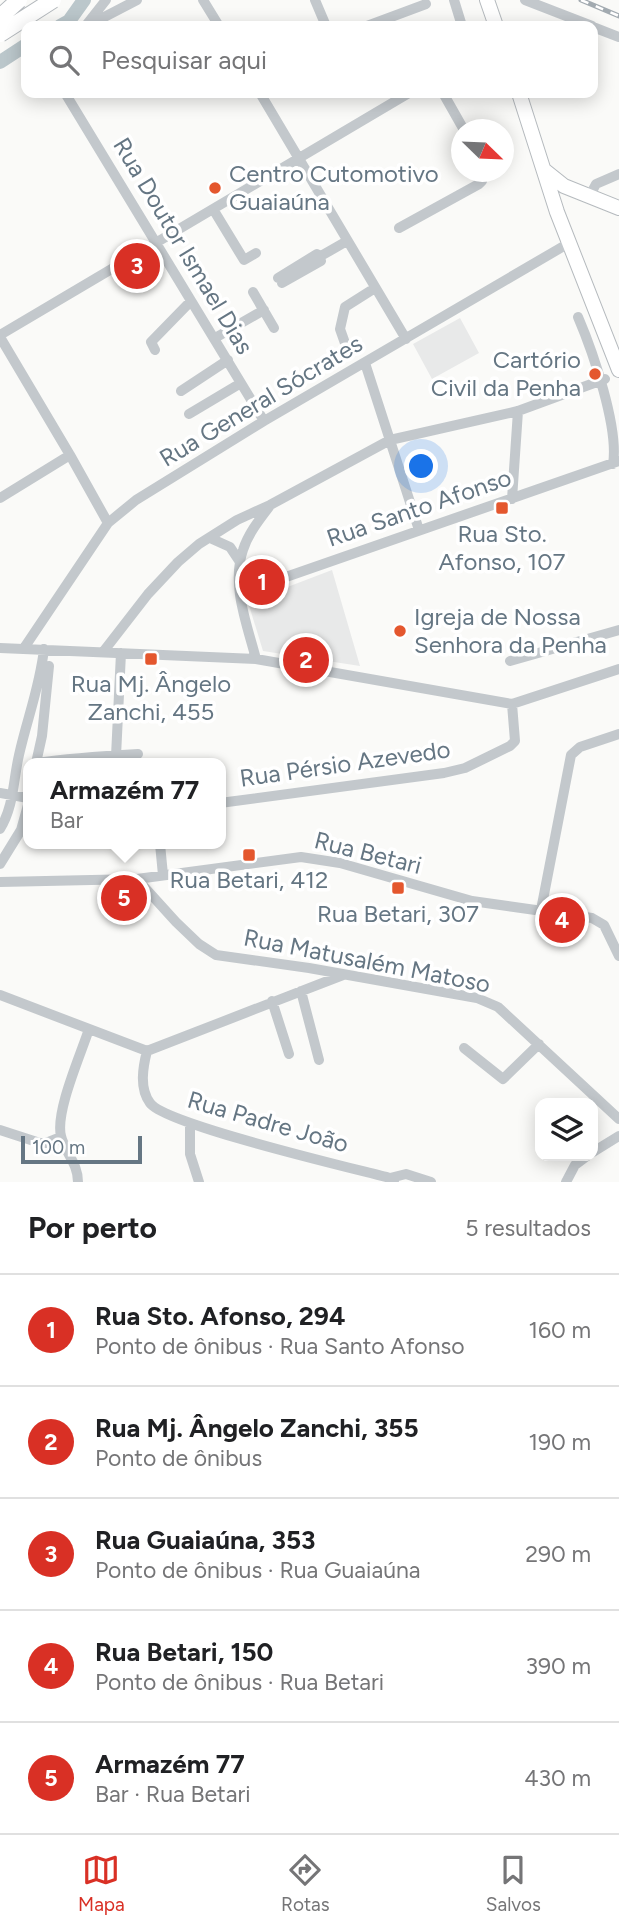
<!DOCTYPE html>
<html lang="pt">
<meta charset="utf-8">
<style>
body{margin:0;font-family:Figtree,sans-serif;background:#f2f2f2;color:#202124}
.controls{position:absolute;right:21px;bottom:21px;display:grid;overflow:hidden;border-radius:14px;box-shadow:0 4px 18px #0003}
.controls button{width:63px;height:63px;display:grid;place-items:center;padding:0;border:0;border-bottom:2px solid #e0e0e0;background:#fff;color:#202124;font:35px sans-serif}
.compass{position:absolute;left:451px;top:119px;width:63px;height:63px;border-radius:50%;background:#fff;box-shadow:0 4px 18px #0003;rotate:113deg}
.scale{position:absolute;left:21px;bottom:18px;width:121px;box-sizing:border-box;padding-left:7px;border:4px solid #657683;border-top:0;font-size:19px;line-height:24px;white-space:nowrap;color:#657683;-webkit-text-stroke:5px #fff;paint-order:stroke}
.you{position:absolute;left:422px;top:467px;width:24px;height:24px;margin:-18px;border:5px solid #fff;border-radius:50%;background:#1a73e8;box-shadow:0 0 0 10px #1a73e833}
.badge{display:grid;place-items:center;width:46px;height:46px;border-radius:50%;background:#d93025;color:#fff;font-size:23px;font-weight:700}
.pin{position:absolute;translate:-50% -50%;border:4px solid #fff;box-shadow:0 2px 7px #0006}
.popup{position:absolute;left:23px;top:758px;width:203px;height:91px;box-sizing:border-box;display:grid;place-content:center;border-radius:14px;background:#fff;filter:drop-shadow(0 2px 5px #0005);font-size:23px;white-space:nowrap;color:#757577}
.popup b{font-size:26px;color:#202124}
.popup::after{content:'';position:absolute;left:50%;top:100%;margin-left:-14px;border:14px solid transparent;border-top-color:#fff}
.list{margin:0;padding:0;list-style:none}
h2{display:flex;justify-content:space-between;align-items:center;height:91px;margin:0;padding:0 28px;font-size:30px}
h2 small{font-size:23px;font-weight:400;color:#757577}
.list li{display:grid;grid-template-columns:46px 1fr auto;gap:21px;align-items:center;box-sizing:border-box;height:112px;padding:0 28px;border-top:2px solid #e0e0e0}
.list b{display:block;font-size:26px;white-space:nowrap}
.list p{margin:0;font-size:23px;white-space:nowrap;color:#757577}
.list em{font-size:23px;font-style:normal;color:#757577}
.icon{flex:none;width:38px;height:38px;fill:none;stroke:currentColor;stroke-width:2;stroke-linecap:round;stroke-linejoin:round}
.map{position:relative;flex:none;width:619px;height:1182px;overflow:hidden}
.search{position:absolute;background:#fff;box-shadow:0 4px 18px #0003;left:21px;right:21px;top:21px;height:77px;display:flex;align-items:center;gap:18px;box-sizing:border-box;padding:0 24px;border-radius:14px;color:#757577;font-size:26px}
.sheet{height:651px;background:#fff}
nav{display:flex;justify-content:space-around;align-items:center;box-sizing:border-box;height:98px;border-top:2px solid #e0e0e0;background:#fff;font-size:19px;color:#757577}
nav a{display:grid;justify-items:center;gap:4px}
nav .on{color:#d93025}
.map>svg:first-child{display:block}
.built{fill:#e8e9e9}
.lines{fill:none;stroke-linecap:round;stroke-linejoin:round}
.river{stroke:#bbc7cb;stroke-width:14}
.major-casing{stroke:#b5babe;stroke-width:16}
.minor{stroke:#c3c8cc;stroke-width:10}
.major{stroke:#fff;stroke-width:14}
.rail-casing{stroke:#a2aab0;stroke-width:5}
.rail{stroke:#fff;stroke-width:2.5;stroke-dasharray:8;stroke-linecap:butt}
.highway-bridge-casing{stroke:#b4b9bd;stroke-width:18;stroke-linecap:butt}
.highway-bridge{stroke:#fff;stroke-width:16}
.poi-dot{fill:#e4572e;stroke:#fff;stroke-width:2.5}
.labels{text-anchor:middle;stroke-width:7;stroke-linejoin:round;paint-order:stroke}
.poi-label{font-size:24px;fill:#657683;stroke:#fff}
.street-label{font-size:24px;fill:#657683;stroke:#fff}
</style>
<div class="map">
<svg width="619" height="1182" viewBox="0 0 619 1182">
<rect width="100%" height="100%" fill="#fafaf8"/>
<path class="built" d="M460 318 479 353 432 379 413 344Z
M332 570 360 666 263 651 248 602Z"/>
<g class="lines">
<path class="river" d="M60 26 69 21 84 0
M0 62 26 45"/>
<defs>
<path id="major" d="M487 0 496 26
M519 93 557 212 619 370
M544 170 564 186 619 208"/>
</defs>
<use href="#major" class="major-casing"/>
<path class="minor" d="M203 0 219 26
M315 0 326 26
M454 0 462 26
M525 0 592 26
M87 24 106 0
M87 26 137 0
M367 26 426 4
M593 27 619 37
M65 93 264 421
M260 93 406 339
M443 93 464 130
M589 197 596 184 619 174
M213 209 244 260 256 253
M399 228 479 184 482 181 480 172
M319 257 347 241
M278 278 317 254 321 261 282 283
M253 292 274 328
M578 317C593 352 619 428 613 464
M0 335 409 93
M0 337 70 455 108 523
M215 338 264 310
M346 346 340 329 345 307 375 288
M155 350 151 342 190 302
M365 363 419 530
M181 391 228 360
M189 414 241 383
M0 498 70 455
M512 499 518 411
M210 538 230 547 240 562
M240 593 619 461
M0 648 256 659 512 704 619 669
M24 648 108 523 136 500 264 421 569 243
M103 652 148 594 178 562 199 544 237 520 270 505 390 440 518 411 605 379
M256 659C247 624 231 585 243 550 248 534 259 520 269 507
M510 661 619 630
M116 756 121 653
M36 763 42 736 49 666
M37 763C71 758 104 756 138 754
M0 793 28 798
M220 803 444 773 465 768 510 746 515 741 512 704
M0 829C14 806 13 781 19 755 27 719 40 686 44 649
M160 844 163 875
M0 864 21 830 28 805
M137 879 176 922 199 944 216 955 309 968 477 998 498 1007 619 1119
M0 882 137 879 301 857 340 863 472 901 592 918 604 925 619 956
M541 910 571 755 580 747 619 734
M301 991 319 1060
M0 995 147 1051
M272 1001 289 1054
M464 1048 503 1079 539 1044
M147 1051C143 1067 139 1088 150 1103 166 1125 352 1168 390 1178L394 1182
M147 1051 343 975
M190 1124V1154L199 1182
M0 1130 40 1143H46L61 1137
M593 1152 619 1136
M390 1178 406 1174 431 1182
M78 1182C78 1163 65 1153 61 1136 55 1112 81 1054 89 1029
M566 1182 575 1165 587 1156"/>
<use href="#major" class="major"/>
<defs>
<path id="rail" d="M581 0 619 16"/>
</defs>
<use href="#rail" class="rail-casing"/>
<use href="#rail" class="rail"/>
<defs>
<path id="highway-bridge" d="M0 17 19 0
M0 34 53 0"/>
</defs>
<use href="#highway-bridge" class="highway-bridge-casing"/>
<use href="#highway-bridge" class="highway-bridge"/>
</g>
<g class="poi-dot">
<circle cx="215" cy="188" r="7"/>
<circle cx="595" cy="374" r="7"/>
<rect x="495" y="501" width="14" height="14" rx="3.5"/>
<circle cx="400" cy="631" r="7"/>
<rect x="144" y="652" width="14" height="14" rx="3.5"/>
<rect x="242" y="848" width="14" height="14" rx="3.5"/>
<rect x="391" y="881" width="14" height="14" rx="3.5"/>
</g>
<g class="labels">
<g class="poi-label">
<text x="229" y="182" text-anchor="start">Centro Cutomotivo<tspan x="229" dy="28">Guaiaúna</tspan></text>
<text x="581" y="368" text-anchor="end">Cartório<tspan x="581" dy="28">Civil da Penha</tspan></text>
<text x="502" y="542">Rua Sto.<tspan x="502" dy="28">Afonso, 107</tspan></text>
<text x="414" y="625" text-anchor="start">Igreja de Nossa<tspan x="414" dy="28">Senhora da Penha</tspan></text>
<text x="151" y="692">Rua Mj. Ângelo<tspan x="151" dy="28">Zanchi, 455</tspan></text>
<text x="249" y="888">Rua Betari, 412</text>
<text x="398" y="922">Rua Betari, 307</text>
</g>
<g class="street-label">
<text transform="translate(183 246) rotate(59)" y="8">Rua Doutor Ismael Dias</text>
<text transform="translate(261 401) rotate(-31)" y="8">Rua General Sócrates</text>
<text transform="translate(419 508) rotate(-19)" y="8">Rua Santo Afonso</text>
<text transform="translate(345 764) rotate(-8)" y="8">Rua Pérsio Azevedo</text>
<text transform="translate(368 853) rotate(14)" y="8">Rua Betari</text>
<text transform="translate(367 961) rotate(11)" y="8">Rua Matusalém Matoso</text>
<text transform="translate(268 1122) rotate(16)" y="8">Rua Padre João</text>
</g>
</g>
</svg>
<div class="controls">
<button><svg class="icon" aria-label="layers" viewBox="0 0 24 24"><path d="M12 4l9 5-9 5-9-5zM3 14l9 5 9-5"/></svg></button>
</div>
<svg class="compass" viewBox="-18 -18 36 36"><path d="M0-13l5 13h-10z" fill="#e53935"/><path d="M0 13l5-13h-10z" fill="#757577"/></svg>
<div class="scale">100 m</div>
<div class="you"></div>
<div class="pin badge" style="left:262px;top:582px">1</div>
<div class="pin badge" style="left:306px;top:660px">2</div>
<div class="pin badge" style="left:137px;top:266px">3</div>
<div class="pin badge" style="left:562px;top:920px">4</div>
<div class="pin badge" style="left:124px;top:898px">5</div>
<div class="popup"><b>Armazém 77</b>Bar</div>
<div class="search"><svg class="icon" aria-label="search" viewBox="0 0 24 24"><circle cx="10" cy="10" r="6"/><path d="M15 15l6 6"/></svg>Pesquisar aqui</div>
</div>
<section class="sheet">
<h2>Por perto<small>5 resultados</small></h2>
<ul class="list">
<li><span class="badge">1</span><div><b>Rua Sto. Afonso, 294</b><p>Ponto de ônibus · Rua Santo Afonso</p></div><em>160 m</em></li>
<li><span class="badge">2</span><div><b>Rua Mj. Ângelo Zanchi, 355</b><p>Ponto de ônibus</p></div><em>190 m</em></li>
<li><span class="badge">3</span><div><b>Rua Guaiaúna, 353</b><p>Ponto de ônibus · Rua Guaiaúna</p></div><em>290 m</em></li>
<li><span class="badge">4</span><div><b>Rua Betari, 150</b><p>Ponto de ônibus · Rua Betari</p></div><em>390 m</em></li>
<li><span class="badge">5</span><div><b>Armazém 77</b><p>Bar · Rua Betari</p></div><em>430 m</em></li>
</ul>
</section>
<nav>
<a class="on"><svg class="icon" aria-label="map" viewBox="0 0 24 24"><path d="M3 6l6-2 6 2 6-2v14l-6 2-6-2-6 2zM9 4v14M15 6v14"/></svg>Mapa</a>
<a><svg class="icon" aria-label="directions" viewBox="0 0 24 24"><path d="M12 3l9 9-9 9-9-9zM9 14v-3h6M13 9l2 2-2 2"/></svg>Rotas</a>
<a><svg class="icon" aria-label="saved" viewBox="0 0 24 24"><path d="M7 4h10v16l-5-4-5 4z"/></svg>Salvos</a>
</nav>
